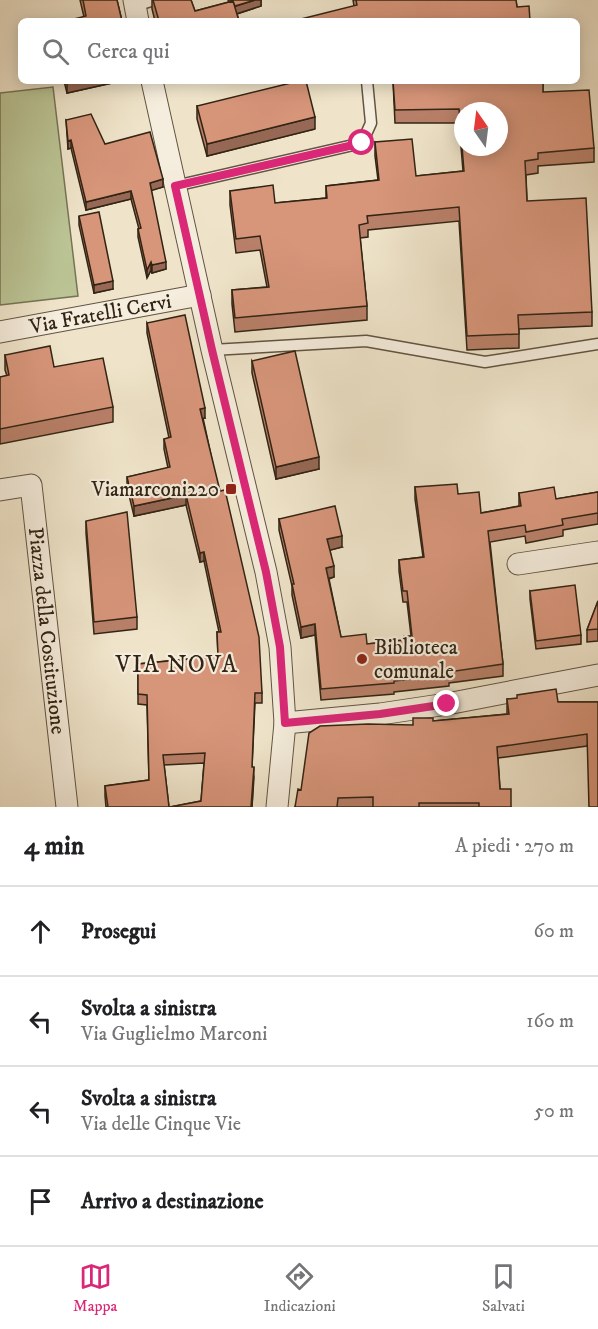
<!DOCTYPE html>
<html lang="it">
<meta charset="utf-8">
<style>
body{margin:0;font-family:"IM FELL DW Pica",serif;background:#f6f6f6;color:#202124}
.compass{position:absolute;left:454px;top:102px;width:54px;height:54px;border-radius:50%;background:#fff;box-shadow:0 3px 15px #0003;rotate:346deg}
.stop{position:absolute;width:18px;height:18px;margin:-14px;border:4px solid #db2777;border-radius:50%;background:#fff}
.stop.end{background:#db2777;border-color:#fff;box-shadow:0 2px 6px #0008}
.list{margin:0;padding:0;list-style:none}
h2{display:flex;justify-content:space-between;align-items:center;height:78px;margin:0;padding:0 24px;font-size:26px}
h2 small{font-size:20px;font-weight:400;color:#757577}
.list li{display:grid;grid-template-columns:39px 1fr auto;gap:18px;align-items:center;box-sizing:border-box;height:90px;padding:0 24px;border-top:2px solid #e0e0e0}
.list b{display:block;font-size:22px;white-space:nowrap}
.list p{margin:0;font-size:20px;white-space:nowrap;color:#757577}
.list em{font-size:20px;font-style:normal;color:#757577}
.icon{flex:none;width:33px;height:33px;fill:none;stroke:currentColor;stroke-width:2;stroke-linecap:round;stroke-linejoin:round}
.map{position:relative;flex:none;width:598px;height:807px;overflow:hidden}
.search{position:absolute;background:#fff;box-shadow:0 3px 15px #0003;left:18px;right:18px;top:18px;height:66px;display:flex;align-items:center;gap:15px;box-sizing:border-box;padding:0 21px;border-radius:9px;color:#757577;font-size:22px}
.sheet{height:438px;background:#fff}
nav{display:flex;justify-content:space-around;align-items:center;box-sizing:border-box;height:84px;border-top:2px solid #e0e0e0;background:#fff;font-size:16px;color:#757577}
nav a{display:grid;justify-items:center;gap:3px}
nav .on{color:#db2777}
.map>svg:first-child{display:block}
.green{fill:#bbc495;stroke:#767454;stroke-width:1.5}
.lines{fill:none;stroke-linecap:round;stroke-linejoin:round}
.service-casing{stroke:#615442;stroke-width:13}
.minor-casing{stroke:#615442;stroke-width:23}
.service{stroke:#f5eddd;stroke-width:10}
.minor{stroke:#f5eddd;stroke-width:21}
.wall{fill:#b98069;stroke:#322414;stroke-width:1.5}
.shaded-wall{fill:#966855;stroke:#322414;stroke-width:1.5}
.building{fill:#d7957a;stroke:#322414;stroke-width:1.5;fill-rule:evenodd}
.route{stroke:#db2777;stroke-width:8}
.poi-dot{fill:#8f2418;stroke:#f5eddd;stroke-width:2}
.labels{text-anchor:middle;stroke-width:4.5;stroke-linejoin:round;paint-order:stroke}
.street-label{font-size:21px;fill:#322414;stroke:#f5eddd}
.poi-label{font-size:21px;fill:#322414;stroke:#f5eddd;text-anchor:end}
.quarter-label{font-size:24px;letter-spacing:1.5px;fill:#322414;stroke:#f5eddd}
</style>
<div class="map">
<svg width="598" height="807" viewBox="0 0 598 807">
<rect width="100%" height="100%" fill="#efe4ca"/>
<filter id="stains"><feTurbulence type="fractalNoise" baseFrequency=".00333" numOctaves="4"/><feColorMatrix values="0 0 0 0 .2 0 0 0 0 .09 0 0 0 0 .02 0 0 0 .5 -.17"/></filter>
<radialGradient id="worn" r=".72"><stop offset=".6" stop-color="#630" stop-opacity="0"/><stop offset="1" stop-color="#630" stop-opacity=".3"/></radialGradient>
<path class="green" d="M53 87 78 296 0 305V93Z"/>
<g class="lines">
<defs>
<path id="service" d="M135 6 154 0
M175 186 362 143 371 123 367 81
M212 350 366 341 485 362 598 344"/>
<g id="minor">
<path d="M134 0 138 21"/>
<path d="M152 81 212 350 266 572 280 647 285 723 277 807"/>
<path id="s1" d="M0 332 200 295"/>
<path id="s2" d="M0 490 31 485 67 807"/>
<path d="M518 564 598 552"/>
<path d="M285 723 380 714 447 704 598 675"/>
</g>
</defs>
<use href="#service" class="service-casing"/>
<use href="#minor" class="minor-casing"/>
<use href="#service" class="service"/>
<use href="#minor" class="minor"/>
</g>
<path class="wall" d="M80 0H117L122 21 84 17Z
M152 0H191L195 11 229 2 228 0H261V6L237 14 239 21H155L152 9Z
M353 0H516L517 7 354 6Z
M64 81H121L67 93Z
M393 81H543V92L594 148V162L538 166V173L526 175 527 201 592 312V326L519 329V348L467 350 459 221 368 230V237L360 238 367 306V320L235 332 232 304V290L267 287 260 250 236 253 230 205V191L275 203 326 198V186L378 180 375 156V142L416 176 463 171 459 123H395Z
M197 106 315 129 207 156 197 119Z
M66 120 105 144 163 187 151 190 166 269 152 273 151 270 147 278 138 237V229H139L131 199 86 210 71 148 68 149Z
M79 216 113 289 94 293 79 225Z
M147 323 205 418H203L262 693V703H255L252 767 254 777 252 807H170L201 801 204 763 164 765 169 807H106L105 796V786L149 780 147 705 138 704V664L218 656 217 632H219L204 561 200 562 186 505 134 516 127 487V477L168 468 164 449V439L169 438 147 333Z
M5 355 54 367 113 407V422L0 444V377L7 376 5 370Z
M252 361 319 469 276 479 252 373Z
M415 487 458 494 481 513 519 506V493L556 499 598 492V524L563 530V536L526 543 525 536 490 542 503 664V676L449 683V686L394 692V694L321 700 315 635 301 638 292 595V586L279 530V519L342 547 330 550 334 577 329 579 341 637 367 644 404 640 411 636 407 602H403L399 571V560L423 557 415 499Z
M86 521 137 617V629L94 634 86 533Z
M530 591 581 635V644L536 649 530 599Z
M598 601V641L587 642V630Z
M507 699 558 702H598L587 746 498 758 500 789 511 807H295L301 790 413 725 433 721 507 714Z"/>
<path class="shaded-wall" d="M255 0H261V6L233 15V7Z
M70 81H121L67 93V82Z
M315 117V129L207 156V144Z
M71 140V148L68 149V141Z
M163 179V187L150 191V183Z
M131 191V199L86 210V202Z
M151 262V270L147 278V270Z
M166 262V269L152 273V265Z
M113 281V289L94 293V285Z
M205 408V418L200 419V409Z
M319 457V469L276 479V467Z
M186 495V505L134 516V506Z
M342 536V547L327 551V539Z
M204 552V561L200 562V553Z
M334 566V577L326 579V568Z
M315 624V635L301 638V627Z
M254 767 252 807H251Z"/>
<path class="building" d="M83 0H117L122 21H66L86 16Z
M153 0H191L195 11 233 1 239 21H159Z
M231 0H255L235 6 233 1 231 2Z
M356 0H516L517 7 529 6 530 21H293L357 5Z
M299 81H306L315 117 207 144 197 106Z
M393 81H543V92L589 90 594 148 538 153V159L525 161 527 201 586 198 592 312 518 315 519 334 467 336 459 207 367 216 368 223 359 225 367 306 235 318 232 290 269 287 260 236 236 239 230 191 273 185 275 203 327 198 326 186 379 180 375 142 412 139 416 176 464 171 459 109 395 110ZM463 111H499V147H463Z
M91 114 105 144 150 132 163 179 150 183 166 262 152 265 151 262 147 270 138 229 141 228 131 191 86 202 71 140 68 141 66 120Z
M99 212 113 281 94 285 79 216Z
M185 315 205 408 200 409 220 491 225 490 259 637 262 693H255L252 767H254L251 807H170L201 801 205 753 163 755 169 807H108L105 786 149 780 147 695 138 694V664L218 656 217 632H221L204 552 200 553 186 495 134 506 127 477 170 467 164 439 171 437 147 323Z
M50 346 54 367 103 358 113 407 0 429V377L9 375 5 355Z
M295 351 319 457 276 467 252 361Z
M457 484 458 494 479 492 481 513 521 506 519 493 554 487 556 499 598 492V513L562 519 563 525 526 532 525 525 488 531 503 664 448 672 449 675 394 681V683L321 689 315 624 301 627 292 584H294L279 519 335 506 342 536 327 539 334 566 326 568 341 637 366 634 367 644 404 640V636H412L407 591H403L399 560 424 557 415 487Z
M127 512 137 617 94 622 86 521Z
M575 585 581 635 536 641 530 591Z
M598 601V629L587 630Z
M556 689 558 702H598V807H589L587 734 497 747 500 789H511V807H479V803H419V807H373V797L338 798 337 807H295L298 789 301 790 309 733 320 726 368 724 413 725V718H433V721L509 714 507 699 517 698V695Z"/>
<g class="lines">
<path class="route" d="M362 143 175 186 212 350 266 572 280 647 285 723 380 714 447 704"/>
</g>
<g class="poi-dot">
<rect x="225" y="483" width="12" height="12" rx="3"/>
<circle cx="362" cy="659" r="6"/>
</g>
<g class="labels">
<g class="street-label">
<text dy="7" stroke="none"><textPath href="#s1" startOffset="102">Via Fratelli Cervi</textPath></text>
<text dy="7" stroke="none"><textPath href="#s2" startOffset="178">Piazza della Costituzione</textPath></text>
</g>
<g class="poi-label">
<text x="219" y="496">Viamarconi220</text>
<text x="374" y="654" text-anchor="start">Biblioteca<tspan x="374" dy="24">comunale</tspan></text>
</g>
<g class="quarter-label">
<text x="177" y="672">VIA NOVA</text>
</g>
</g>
<rect width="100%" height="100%" filter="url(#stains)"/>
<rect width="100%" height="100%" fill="url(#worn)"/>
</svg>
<svg class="compass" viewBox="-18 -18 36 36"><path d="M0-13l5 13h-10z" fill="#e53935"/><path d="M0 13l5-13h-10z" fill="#757577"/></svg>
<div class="stop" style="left:362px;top:143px"></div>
<div class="stop end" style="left:447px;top:704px"></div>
<div class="search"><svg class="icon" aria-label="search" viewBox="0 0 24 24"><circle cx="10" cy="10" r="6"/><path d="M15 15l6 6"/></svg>Cerca qui</div>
</div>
<section class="sheet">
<h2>4 min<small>A piedi · 270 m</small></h2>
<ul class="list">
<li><svg class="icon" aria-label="ahead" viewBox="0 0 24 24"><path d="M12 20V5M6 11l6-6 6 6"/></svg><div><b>Prosegui</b></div><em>60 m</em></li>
<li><svg class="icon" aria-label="left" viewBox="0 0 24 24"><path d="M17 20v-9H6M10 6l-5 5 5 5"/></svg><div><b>Svolta a sinistra</b><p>Via Guglielmo Marconi</p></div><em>160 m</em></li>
<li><svg class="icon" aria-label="left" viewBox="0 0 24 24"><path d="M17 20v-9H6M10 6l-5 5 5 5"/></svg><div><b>Svolta a sinistra</b><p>Via delle Cinque Vie</p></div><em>50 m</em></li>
<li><svg class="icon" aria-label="arrive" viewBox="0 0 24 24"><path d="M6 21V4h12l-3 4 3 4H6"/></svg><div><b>Arrivo a destinazione</b></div></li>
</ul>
</section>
<nav>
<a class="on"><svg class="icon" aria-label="map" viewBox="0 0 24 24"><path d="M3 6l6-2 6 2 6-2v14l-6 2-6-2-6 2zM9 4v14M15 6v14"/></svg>Mappa</a>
<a><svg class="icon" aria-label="directions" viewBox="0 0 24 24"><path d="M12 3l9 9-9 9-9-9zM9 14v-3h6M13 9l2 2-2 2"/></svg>Indicazioni</a>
<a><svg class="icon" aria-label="saved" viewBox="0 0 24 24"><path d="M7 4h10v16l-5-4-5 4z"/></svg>Salvati</a>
</nav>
